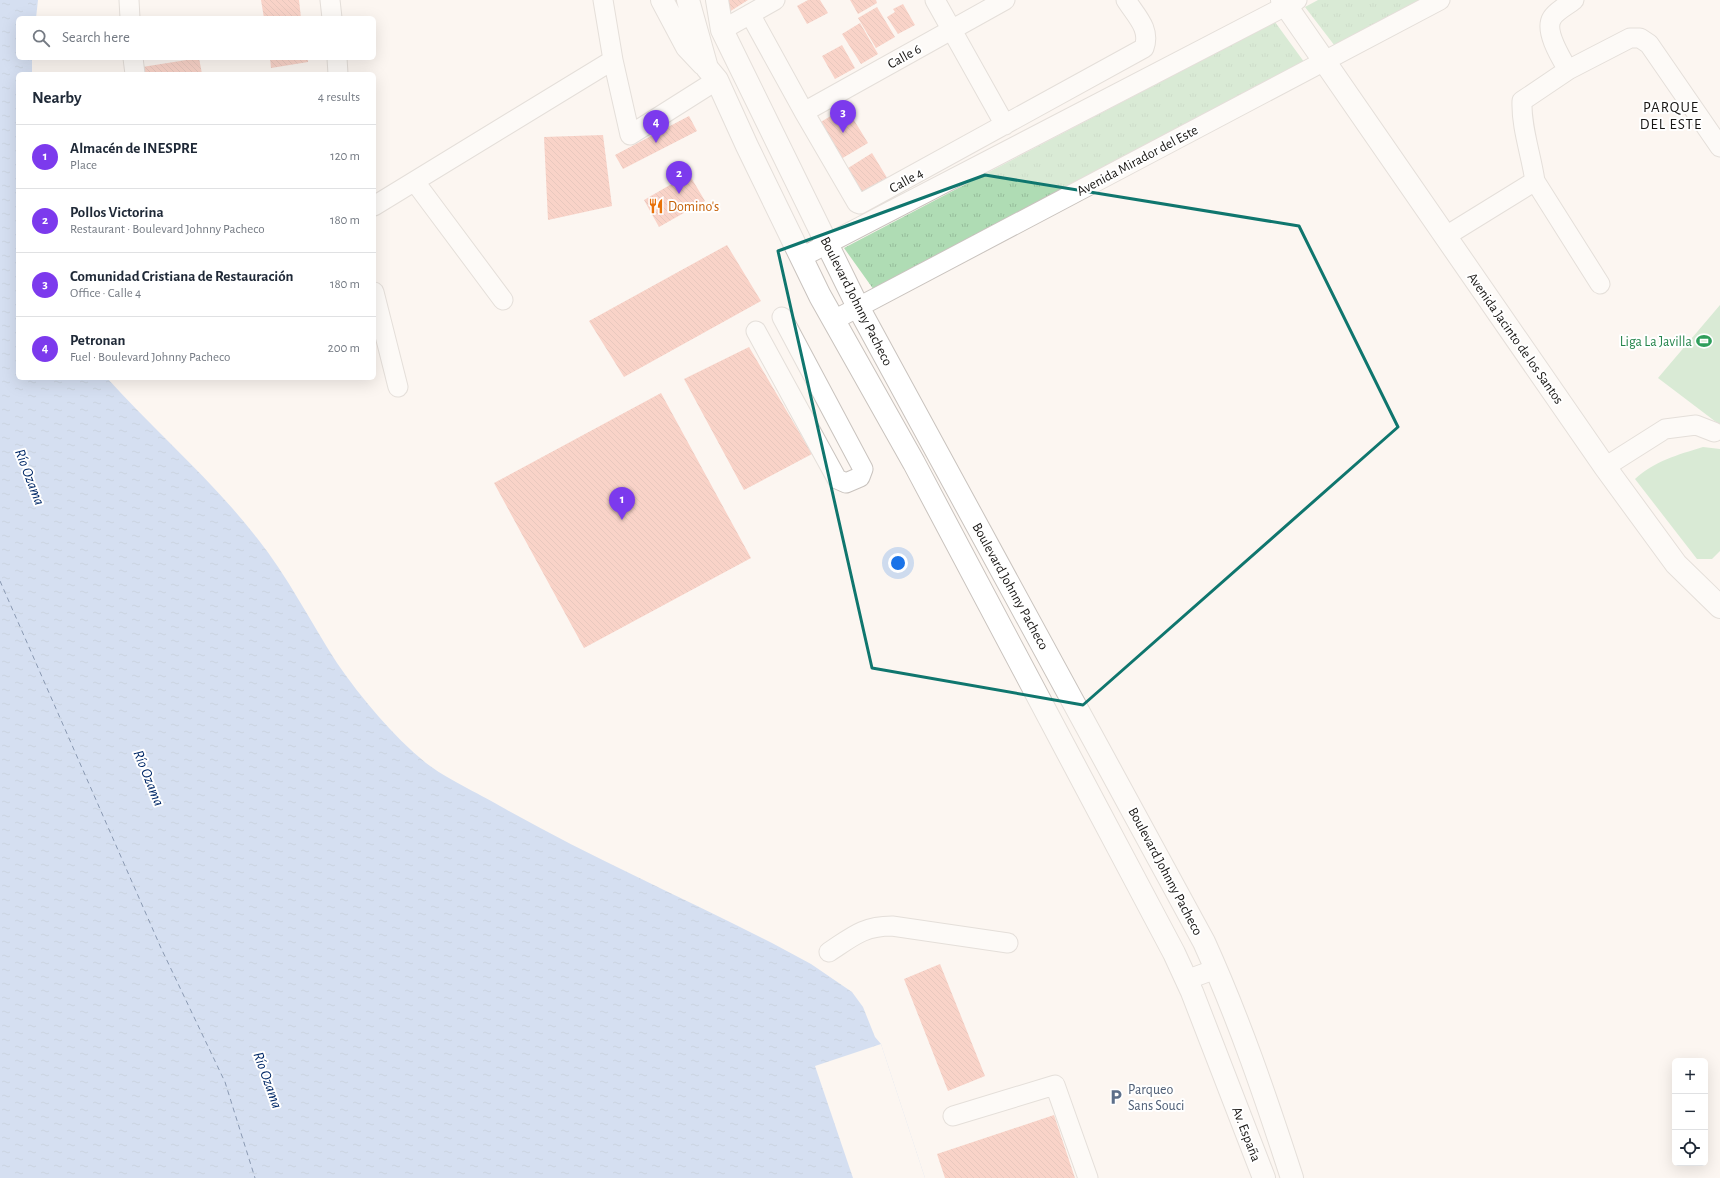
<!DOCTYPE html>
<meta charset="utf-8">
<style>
body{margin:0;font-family:"Alegreya Sans",sans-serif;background:#f2f2f3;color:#1f2937}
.controls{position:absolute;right:12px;bottom:12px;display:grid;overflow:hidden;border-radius:6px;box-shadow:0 4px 16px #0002}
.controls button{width:36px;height:36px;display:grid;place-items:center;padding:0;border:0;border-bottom:1px solid #e0e1e3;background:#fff;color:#1f2937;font:20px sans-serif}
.you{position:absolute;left:898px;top:563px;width:14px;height:14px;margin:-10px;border:3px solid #fff;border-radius:50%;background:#1a73e8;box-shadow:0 0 0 6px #1a73e833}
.badge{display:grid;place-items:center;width:26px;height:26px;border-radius:50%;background:#7c3aed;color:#fff;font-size:13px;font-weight:700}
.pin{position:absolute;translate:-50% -33px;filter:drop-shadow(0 1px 2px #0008)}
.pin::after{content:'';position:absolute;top:21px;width:14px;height:12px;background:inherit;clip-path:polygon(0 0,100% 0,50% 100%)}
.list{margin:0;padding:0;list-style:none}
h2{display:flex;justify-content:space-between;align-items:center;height:52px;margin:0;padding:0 16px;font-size:17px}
h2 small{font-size:13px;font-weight:400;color:#747a83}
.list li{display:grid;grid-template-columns:26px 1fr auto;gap:12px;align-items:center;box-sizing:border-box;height:64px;padding:0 16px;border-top:1px solid #e0e1e3}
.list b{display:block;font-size:15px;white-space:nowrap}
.list p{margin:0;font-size:13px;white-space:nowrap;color:#747a83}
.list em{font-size:13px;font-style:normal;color:#747a83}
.icon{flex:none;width:22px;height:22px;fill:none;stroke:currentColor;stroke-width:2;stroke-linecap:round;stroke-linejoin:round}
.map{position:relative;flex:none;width:1720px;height:1178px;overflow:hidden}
.search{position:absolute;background:#fff;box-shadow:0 4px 16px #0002;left:16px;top:16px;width:360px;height:44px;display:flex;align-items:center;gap:10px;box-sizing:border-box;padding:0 14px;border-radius:6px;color:#747a83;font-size:15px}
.panel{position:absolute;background:#fff;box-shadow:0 4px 16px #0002;left:16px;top:72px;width:360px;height:308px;border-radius:6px}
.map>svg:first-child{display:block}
.park{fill:url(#park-tufts)}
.pitch{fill:#afdcb4}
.water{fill:url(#water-ripples)}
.pier{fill:#fcf6f1}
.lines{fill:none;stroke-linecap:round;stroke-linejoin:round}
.ferry{stroke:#002867;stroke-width:1;stroke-dasharray:5 4;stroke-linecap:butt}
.building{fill:url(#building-back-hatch)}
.minor-casing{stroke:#c9c3be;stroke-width:21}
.major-casing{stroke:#c9c3be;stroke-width:24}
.minor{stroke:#fff;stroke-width:19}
.major{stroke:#fff;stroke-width:22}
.marked{fill:none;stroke:#0f766e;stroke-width:3;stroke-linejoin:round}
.labels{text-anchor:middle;stroke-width:4;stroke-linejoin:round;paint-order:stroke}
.street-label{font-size:14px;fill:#181614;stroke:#fff}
.food-label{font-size:14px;fill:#c56008;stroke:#fff;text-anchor:start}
.leisure-label{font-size:14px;fill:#27864d;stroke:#fff;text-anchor:end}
.service-label{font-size:14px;fill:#4e5e75;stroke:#fff;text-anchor:start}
.neighbourhood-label{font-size:15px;letter-spacing:1px;fill:#181614;stroke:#fff}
.water-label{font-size:15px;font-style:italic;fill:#002867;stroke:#fff}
</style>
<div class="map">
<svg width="1720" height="1178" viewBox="0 0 1720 1178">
<defs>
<pattern id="park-tufts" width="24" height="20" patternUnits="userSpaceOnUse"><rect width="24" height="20" fill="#afdcb4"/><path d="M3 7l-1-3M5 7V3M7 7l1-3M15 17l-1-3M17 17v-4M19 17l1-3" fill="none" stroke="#96bc9a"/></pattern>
<pattern id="water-ripples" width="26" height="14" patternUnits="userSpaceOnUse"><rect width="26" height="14" fill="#a7c4f1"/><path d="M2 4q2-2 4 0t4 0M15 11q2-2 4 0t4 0" fill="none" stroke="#8fa8ce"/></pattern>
<pattern id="building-back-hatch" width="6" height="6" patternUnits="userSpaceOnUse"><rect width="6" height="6" fill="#f5a898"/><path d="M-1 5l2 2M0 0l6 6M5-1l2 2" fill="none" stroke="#d19082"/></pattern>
</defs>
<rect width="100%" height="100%" fill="#fcf6f1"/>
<path class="park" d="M1318 0H1426L1338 50 1305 7Z
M1275 22 1307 66 874 290 844 248Z"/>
<path class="pitch" d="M1720 305V425L1658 378Z
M1703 447 1720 449V551L1712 559H1697L1635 479C1655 461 1677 455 1703 447Z"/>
<path class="water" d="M0 0H38L36 18H18V58H32V74H18V378H107C156 432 212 480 257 538 288 577 310 621 337 663 362 699 392 735 426 763 445 778 478 793 500 806 588 856 682 897 772 943L811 964 852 992 863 1007 875 1037 881 1044 925 1178H0Z"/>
<path class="pier" d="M881 1044 925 1178H853L815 1066Z"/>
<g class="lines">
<path class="ferry" d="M0 581 161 948 225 1082 255 1178"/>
</g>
<path class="building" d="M261 0H299L301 18H264Z
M724 0H748L726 14Z
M808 0H820L828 13 807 24 797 6Z
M850 0H876L877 3 858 14Z
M903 4 915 25 898 34 887 17 895 12 893 9Z
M877 7 895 37 876 48 858 18Z
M860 23 878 54 861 64 842 34Z
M842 45 855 68 835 79 822 56Z
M199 58 202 74H136V68Z
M270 58H308V62L271 68Z
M846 107 868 143 841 159 819 123Z
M689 116 697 131 623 169 615 155Z
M603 135 612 206 548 220 544 137Z
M872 153 889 181 863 198 845 170Z
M689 174 705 201 659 227 644 200Z
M727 245 761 301 624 377 589 321Z
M749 347 812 454 744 490 684 379Z
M661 393 751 558 584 648 494 483Z
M940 964 985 1076 948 1091 904 979Z
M1054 1115 1075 1178H945L937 1154Z"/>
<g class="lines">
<defs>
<path id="minor" d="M129 0 130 18
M330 0 332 18
M935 0 1005 125
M750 14 804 112 857 203 860 204 1144 48C1151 29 1136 16 1126 0
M722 30 775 0
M133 58 135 74
M337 58 338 74
M613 60 630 135 717 80
M1568 70 1630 38H1640L1649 44 1720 147
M804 112 1005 0
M1535 181 1600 284
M415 182 503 300
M374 206 613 60 603 0
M1446 236 1535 181C1531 154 1521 127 1522 101L1568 70C1561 58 1544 31 1552 18 1556 11 1568 5 1574 0
M802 257 1297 0
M374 292 398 387
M834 320 1440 0
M756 331 837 479 846 483 860 477 863 469 782 317
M1605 467 1665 429 1696 425 1714 432
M829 952C852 937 863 926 892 926L1008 943
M1186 980 1216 969
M953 1116 1055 1085 1088 1178"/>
<path id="major" d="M662 0 687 47 703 64
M688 0 707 68 717 80 747 146 820 296 914 463 1174 953 1192 992 1264 1178
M717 0 722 30 858 307 1204 942C1239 1019 1266 1098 1292 1178
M1282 0 1605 467 1676 564 1720 607"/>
</defs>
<use href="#minor" class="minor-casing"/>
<use href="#major" class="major-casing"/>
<use href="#minor" class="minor"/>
<use href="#major" class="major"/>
</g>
<path d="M0 0H1720V1178H0ZM985 175 1299 226 1398 427 1083 705 872 668 778 251Z" fill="#fcf6f1" fill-opacity=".55" fill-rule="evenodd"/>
<path class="marked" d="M985 175 1299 226 1398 427 1083 705 872 668 778 251Z"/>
<defs>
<symbol id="restaurant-bare" viewBox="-9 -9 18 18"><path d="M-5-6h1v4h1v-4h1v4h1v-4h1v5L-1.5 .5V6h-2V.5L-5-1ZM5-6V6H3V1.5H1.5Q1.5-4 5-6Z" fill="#e8710a" stroke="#fff" stroke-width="2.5" paint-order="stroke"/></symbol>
<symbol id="stadium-bare" viewBox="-9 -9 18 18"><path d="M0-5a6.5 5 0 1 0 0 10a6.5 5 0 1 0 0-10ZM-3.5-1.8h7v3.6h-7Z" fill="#2e9e5b" stroke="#fff" stroke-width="2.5" paint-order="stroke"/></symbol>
<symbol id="parking-bare" viewBox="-9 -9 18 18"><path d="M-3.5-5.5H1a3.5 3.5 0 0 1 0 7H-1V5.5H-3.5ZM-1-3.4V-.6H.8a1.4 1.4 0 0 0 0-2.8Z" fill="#5c6f8a" stroke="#fff" stroke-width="2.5" paint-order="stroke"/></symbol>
</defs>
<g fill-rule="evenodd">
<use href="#restaurant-bare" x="645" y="195" width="22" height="22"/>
<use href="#stadium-bare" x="1693" y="330" width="22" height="22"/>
<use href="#parking-bare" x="1105" y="1086" width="22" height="22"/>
</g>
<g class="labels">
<g class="street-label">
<text transform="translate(904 56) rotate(-29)" y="5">Calle 6</text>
<text transform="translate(1137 160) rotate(-28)" y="5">Avenida Mirador del Este</text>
<text transform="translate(906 180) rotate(-29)" y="5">Calle 4</text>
<text transform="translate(857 301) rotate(63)" y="5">Boulevard Johnny Pacheco</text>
<text transform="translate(1516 338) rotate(55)" y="5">Avenida Jacinto de los Santos</text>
<text transform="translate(1011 586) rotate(61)" y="5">Boulevard Johnny Pacheco</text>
<text transform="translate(1166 871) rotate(62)" y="5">Boulevard Johnny Pacheco</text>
<text transform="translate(1247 1134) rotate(69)" y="5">Av. España</text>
</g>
<g class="food-label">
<text x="668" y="211">Domino's</text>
</g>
<g class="leisure-label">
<text x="1692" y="346">Liga La Javilla</text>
</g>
<g class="service-label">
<text x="1128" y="1094">Parqueo<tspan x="1128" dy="16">Sans Souci</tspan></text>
</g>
<g class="neighbourhood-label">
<text x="1671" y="112">PARQUE<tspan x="1671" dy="17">DEL ESTE</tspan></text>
</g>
<g class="water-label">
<text transform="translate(30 477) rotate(69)" y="5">Río Ozama</text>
<text transform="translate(149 778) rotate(68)" y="5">Río Ozama</text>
<text transform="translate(268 1080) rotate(70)" y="5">Río Ozama</text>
</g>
</g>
</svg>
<div class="controls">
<button>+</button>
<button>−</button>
<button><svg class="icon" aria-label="locate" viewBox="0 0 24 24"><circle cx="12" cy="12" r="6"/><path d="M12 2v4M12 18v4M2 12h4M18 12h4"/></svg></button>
</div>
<div class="you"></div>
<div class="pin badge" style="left:622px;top:520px">1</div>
<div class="pin badge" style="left:679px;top:194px">2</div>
<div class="pin badge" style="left:843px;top:133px">3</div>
<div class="pin badge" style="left:656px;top:143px">4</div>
<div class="search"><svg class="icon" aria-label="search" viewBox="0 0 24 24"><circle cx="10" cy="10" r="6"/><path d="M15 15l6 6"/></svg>Search here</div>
<section class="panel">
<h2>Nearby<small>4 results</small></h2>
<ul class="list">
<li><span class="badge">1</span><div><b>Almacén de INESPRE</b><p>Place</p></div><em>120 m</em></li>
<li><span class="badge">2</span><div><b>Pollos Victorina</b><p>Restaurant · Boulevard Johnny Pacheco</p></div><em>180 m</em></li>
<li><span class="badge">3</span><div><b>Comunidad Cristiana de Restauración</b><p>Office · Calle 4</p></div><em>180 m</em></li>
<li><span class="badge">4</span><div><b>Petronan</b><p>Fuel · Boulevard Johnny Pacheco</p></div><em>200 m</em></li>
</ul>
</section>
</div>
